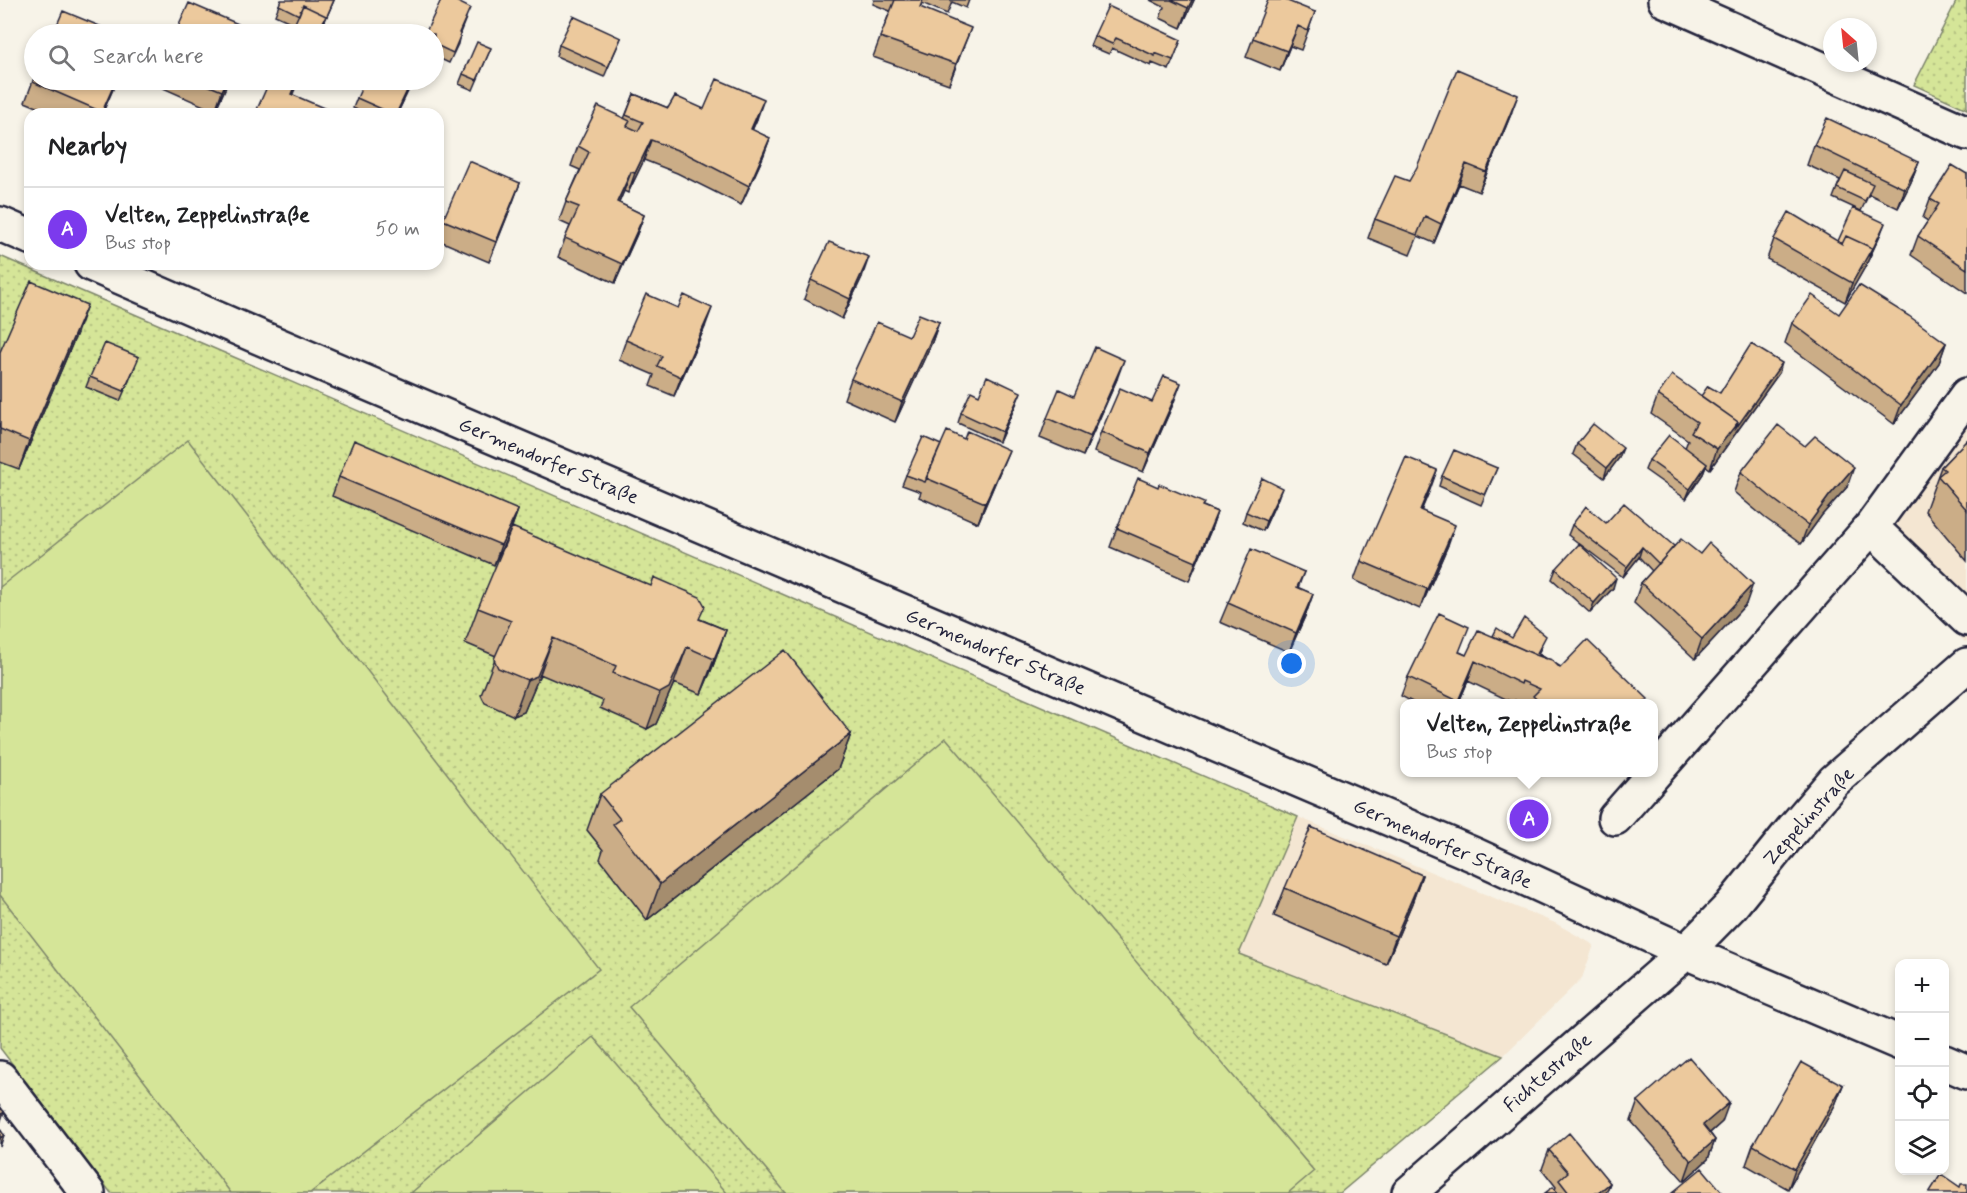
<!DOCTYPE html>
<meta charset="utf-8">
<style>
body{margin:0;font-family:Mynerve,sans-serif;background:#f6f6f6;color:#202124}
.controls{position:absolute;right:18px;bottom:18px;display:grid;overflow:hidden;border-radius:12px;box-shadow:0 3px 9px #0003}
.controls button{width:54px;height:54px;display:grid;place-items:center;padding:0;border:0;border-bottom:2px solid #e0e0e0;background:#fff;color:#202124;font:30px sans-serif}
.compass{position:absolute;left:1823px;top:18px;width:54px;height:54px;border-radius:50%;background:#fff;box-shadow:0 3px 9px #0003;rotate:333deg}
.you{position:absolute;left:1292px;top:664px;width:21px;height:21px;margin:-15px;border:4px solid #fff;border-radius:50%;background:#1a73e8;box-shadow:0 0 0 9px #1a73e833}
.badge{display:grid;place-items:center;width:39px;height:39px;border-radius:50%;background:#7c3aed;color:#fff;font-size:20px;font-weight:700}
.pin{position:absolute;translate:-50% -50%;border:3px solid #fff;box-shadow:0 2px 6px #0006}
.popup{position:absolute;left:1400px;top:699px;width:258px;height:78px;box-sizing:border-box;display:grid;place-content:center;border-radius:12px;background:#fff;filter:drop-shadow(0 2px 4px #0005);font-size:20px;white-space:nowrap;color:#757577}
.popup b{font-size:22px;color:#202124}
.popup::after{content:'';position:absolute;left:50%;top:100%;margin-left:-12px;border:12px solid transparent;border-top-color:#fff}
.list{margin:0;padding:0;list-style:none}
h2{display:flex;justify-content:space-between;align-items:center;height:78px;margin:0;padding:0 24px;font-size:26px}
h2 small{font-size:20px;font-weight:400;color:#757577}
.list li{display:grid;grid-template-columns:39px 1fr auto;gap:18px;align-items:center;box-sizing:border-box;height:84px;padding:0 24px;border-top:2px solid #e0e0e0}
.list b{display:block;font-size:22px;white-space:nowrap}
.list p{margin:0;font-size:20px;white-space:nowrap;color:#757577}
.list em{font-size:20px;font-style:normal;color:#757577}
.icon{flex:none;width:33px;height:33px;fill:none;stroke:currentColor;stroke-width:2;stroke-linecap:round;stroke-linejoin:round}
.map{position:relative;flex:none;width:1967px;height:1193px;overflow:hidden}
.search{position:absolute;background:#fff;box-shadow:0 3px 9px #0003;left:24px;top:24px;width:420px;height:66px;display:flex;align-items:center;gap:15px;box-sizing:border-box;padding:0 21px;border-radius:33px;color:#757577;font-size:22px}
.panel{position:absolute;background:#fff;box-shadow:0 3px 9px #0003;left:24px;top:108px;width:420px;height:162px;border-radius:18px}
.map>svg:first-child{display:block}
.built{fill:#f4e6d2}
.grass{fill:url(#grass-dots);stroke:#7c846a;stroke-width:1.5}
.garden{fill:#d5e598;stroke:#7c846a;stroke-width:1.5}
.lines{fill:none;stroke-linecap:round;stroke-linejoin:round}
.minor-casing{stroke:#22223b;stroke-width:38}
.secondary-casing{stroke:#22223b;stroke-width:38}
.minor{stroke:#f7f3e8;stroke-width:33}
.secondary{stroke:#f7f3e8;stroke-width:33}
.wall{fill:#cbad87;stroke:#22223b;stroke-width:1.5}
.shaded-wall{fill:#a58d6e;stroke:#22223b;stroke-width:1.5}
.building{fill:#ecc99d;stroke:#22223b;stroke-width:1.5}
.labels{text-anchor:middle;stroke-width:4.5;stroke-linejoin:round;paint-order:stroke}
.street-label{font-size:20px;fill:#22223b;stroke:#f7f3e8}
</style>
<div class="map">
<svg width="1967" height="1193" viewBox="0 0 1967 1193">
<defs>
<pattern id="grass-dots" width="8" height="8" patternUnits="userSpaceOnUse" patternTransform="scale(1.5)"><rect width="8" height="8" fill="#d5e598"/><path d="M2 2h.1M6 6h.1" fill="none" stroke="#b7c484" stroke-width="1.8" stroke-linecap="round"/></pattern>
</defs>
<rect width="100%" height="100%" fill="#f7f3e8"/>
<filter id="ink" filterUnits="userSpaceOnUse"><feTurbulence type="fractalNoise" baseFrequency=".0167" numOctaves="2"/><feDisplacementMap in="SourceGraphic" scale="12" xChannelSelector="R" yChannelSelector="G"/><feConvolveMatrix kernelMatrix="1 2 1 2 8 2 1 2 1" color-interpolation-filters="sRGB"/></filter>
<g filter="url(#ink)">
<path class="built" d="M1967 415V641L1965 642 1872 546Z
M1298 817 1555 923 1594 945 1582 978 1503 1056 1239 954Z"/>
<path class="grass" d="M1957 0H1967V109L1914 85Z
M0 256 1298 817 1239 954 1503 1056 1340 1193H111L0 1048Z"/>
<path class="garden" d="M188 440 599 969 310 1193H231L0 895V587Z
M946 738 1314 1171 1288 1193H786L629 1007Z
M593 1037 727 1193H411Z"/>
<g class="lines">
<defs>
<path id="minor" d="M1665 0 1967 133
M1871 527 1967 395
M1615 818 1871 527 1967 619
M0 1078 88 1193
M1409 1193 1686 952 1731 906 1793 829 1834 781 1967 665"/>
<path id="secondary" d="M0 224 30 237
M91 264 259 337 1477 856 1686 952 1900 1043
M1944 1062 1967 1072"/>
</defs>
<use href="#minor" class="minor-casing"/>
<use href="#secondary" class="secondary-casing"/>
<use href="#minor" class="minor"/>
<use href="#secondary" class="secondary"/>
</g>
<path class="wall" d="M334 0 319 34H290L295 24 275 15 279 5Z
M441 0H455L466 18 460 33 458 44 449 63 434 56V34Z
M874 0H969L966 8 952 2 947 14 922 3 920 8 963 48 949 84 873 57 890 11 873 4Z
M1150 0H1194L1181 28 1160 18 1164 7Z
M1315 12 1301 50 1290 46 1280 71 1246 57 1253 38Z
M1094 36 1181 40 1169 70 1152 63 1151 66 1112 48 1109 54 1090 46Z
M621 38 604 77 556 56 559 45Z
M491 48 473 90 459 84 463 74Z
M34 78V80H117L102 114H54L25 102Z
M156 80H229L215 111 154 84Z
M410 87 397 114H366L353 108 357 98Z
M634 94 668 108 704 109 757 119 752 130 770 138 763 157 741 205 677 173 644 160 628 193 624 191 619 203 644 215 637 234 615 283 558 257 570 226 559 221 566 202 580 170 571 166 578 146 624 119Z
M1511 114 1479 192 1459 184 1434 243 1418 236 1410 255 1368 238 1375 219 1409 181Z
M1814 145 1919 162 1911 182 1898 208 1869 194 1861 211 1833 198 1840 180 1807 165Z
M1967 174V293L1911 255 1918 236 1928 221 1923 218 1930 199Z
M520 183 489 262 438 240V234L443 220Z
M1881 233 1865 267 1845 302 1767 259 1774 239 1838 241Z
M862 277 842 319 804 299 811 280Z
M1839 314 1946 343 1939 363 1894 424 1785 343 1792 323Z
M939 322 932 342 895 422 844 399 851 379 909 336Z
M705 327 674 396 650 386 654 375 619 360 626 340Z
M77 333 19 469 0 462V352Z
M135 367 120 401 86 387 90 377Z
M1779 373 1710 469 1706 466 1703 474 1686 499 1645 470 1649 460 1685 448 1688 440 1651 414 1658 395 1701 396 1720 393Z
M1117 379 1083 456 1040 438 1047 418 1074 396Z
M979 395 1017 402 999 442 958 423 961 413Z
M1152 402H1174L1143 472 1094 452 1101 432Z
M1967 440V561L1925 511 1941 467Z
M1577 444 1619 458 1604 478 1573 454Z
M941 445 1001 469 978 523 919 497 921 492 902 485 906 475Z
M1805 446 1847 487 1822 515 1801 544 1765 518 1734 492 1741 472Z
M1497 468 1481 505 1439 486 1442 476Z
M1437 470 1421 511 1448 545 1420 609 1354 580 1361 561Z
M339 477 518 510 511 529 494 565 332 496Z
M1278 498 1263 531 1243 522 1246 512Z
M1203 506 1217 512 1210 532 1189 581 1110 547 1117 528Z
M1606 523 1674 546 1746 604 1695 659 1634 603 1641 583 1652 571 1639 557 1623 577 1568 535 1572 525Z
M1556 569 1613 588 1590 613 1552 579Z
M1304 572 1298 588 1313 594 1306 614 1289 652 1220 622 1228 603Z
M478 608 700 619 726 630 713 666 701 694 674 683 656 724 647 729 600 708 603 701 540 674 524 712 514 716 485 703 481 695 496 656 465 643Z
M1512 638 1542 646 1538 654 1561 667 1646 704H1522L1515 700 1514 703 1468 681 1458 704H1416L1401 696 1408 677 1460 652 1466 655Z
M851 734 838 769 647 920 600 859 603 850 587 830 600 794Z
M1422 875 1412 903 1386 964 1274 916 1285 888Z
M1843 1085 1835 1105 1788 1189 1746 1165 1753 1145Z
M1638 1101 1722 1122 1710 1133 1715 1140 1708 1159 1684 1181 1631 1121Z
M1549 1150 1610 1183 1606 1193H1545L1555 1190 1556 1187 1542 1169Z"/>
<path class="shaded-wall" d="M334 0 319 34H317Z
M1192 0H1194L1181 28 1188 8Z
M1298 26 1280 71 1287 51Z
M971 28 963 48 949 84 956 64Z
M116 80H117L102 114H101Z
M227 80H229L215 111 222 91Z
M297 80H299L284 114 291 94Z
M412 80 410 87 397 114H396Z
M1518 95 1511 114 1479 192 1486 172Z
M764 99 757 119 744 149 751 129Z
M770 138 763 157 741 205 749 186Z
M651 140 644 160 628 193 635 173Z
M1919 162 1911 182 1898 208 1905 189Z
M1466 164 1459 184 1434 243 1441 224Z
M631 172 624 191 610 222 617 202Z
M520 183 513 202 489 262 496 242Z
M644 215 637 234 615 283 622 264Z
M1885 223 1881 233 1865 267 1845 302 1852 283Z
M869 257 862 277 842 319 850 299Z
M87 305 77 333 19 469 29 441Z
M712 308 705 327 674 396 681 377Z
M939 322 932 342 895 422 902 402Z
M1946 343 1939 363 1894 424 1901 405Z
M1124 360 1117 379 1083 456 1090 437Z
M1782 363 1779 373 1710 469 1717 449Z
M1181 383 1174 402 1143 472 1150 453Z
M1021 392 1017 402 999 442 1002 432Z
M1623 448 1619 458 1604 478 1607 468Z
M1009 450 1001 469 978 523 985 503Z
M1707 464 1703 474 1686 499 1690 489Z
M1854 467 1847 487 1822 515 1801 544 1808 525 1829 496Z
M1437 470 1430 490 1413 530 1420 510Z
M1282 488 1278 498 1263 531 1266 521Z
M518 510 511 529 494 565 501 545Z
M1217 512 1210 532 1189 581 1196 562Z
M1455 525 1448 545 1420 609 1427 589Z
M1642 547 1639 557 1623 577 1627 567Z
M1616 578 1613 588 1590 613 1594 603Z
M1753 584 1746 604 1695 659 1702 639Z
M1313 594 1306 614 1289 652 1296 633Z
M726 630 713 666 701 694 714 659Z
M553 638 540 674 524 712 514 716 527 680Z
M687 647 674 683 656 724 647 729 660 693Z
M1475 661 1468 681 1458 704H1457Z
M851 734 838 769 647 920 660 884Z
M1422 875 1412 903 1386 964 1396 936Z
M1843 1085 1835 1105 1788 1189 1795 1169Z
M1729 1103 1722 1122 1696 1145 1703 1125Z
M4 1112 0 1123V1115Z
M4 1135 0 1147V1138Z
M1715 1140 1708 1159 1684 1181 1691 1161Z
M1610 1183 1606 1193H1598Z"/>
<path class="building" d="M281 0H334L323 25 326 16 303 5 299 15 279 5Z
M441 0H454L470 8 459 33 461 34 453 53 434 44V34H425Z
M895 0H923L920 7 971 28 956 64 880 37Z
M1171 0H1192L1188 8Z
M1268 0H1285L1315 12 1308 31 1298 26 1287 51 1253 38Z
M189 3 238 24 233 34H175Z
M303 5 326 16 317 34H290Z
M1108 6 1181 40 1173 60 1155 53V56L1116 38 1112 44 1094 36Z
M63 11 119 34H53Z
M573 16 621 38 608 67 559 45Z
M477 42 491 48 477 80 463 74Z
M1457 69 1518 95 1486 172 1466 164 1441 224 1425 216 1417 235 1375 219 1395 176 1409 181 1417 167Z
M34 78V80H116L102 112 33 82Z
M717 79 764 99 751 129 770 138 749 186 685 153 651 140 635 173 631 172 617 202 644 215 622 264 565 238 579 207 566 202 589 152 578 146 598 106 630 121 627 126 638 131 643 122 626 115 634 94 668 108 675 96 704 109Z
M195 80H227L222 91Z
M270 80H297L291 94 326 109 324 114H255Z
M365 80H412L396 114H393L357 98Z
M1827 118 1919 162 1905 189 1814 145Z
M469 161 520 183 496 242 443 220Z
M1952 165 1967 174V269L1918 236 1939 204 1930 199Z
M1845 171 1873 184 1865 201 1837 188Z
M1853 208 1885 223 1869 257 1872 248 1846 236 1842 244 1838 241Z
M1789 212 1842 244 1846 236 1872 248 1852 283 1774 239Z
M829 242 869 257 850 299 811 280Z
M31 281 87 305 29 441 0 429V352Z
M1859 285 1909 316 1946 343 1901 405 1792 323 1812 295 1839 314Z
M646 294 678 308 684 295 712 308 681 377 657 366 662 356 626 340Z
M919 314 939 322 902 402 851 379 877 322 909 336Z
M105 343 139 357 124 391 90 377Z
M1751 344 1782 363 1734 431 1738 422 1701 396 1708 386 1720 393Z
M1095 347 1124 360 1090 437 1047 418 1059 389 1074 396Z
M1672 375 1738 422 1717 449 1691 432 1697 422 1658 395Z
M987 376 1021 392 1002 432 961 413 971 391 979 395Z
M1164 376 1181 383 1150 453 1101 432 1120 388 1152 402Z
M1593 424 1623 448 1607 468 1577 444Z
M1778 425 1805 446 1815 436 1854 467 1829 496 1808 525 1772 498 1741 472Z
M947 431 964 439 967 431 1009 450 985 503 926 478Z
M1669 435 1707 464 1690 489 1649 460Z
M923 437 941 445 925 482 906 475Z
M354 440 518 510 501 545 339 477Z
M1967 440V510L1938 476 1945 470 1941 467Z
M1454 450 1497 468 1485 495 1442 476Z
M1406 457 1437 470 1420 510 1455 525 1427 589 1361 561Z
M1138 478 1158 487 1159 484 1204 503 1202 506 1217 512 1196 562 1117 528Z
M1262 478 1282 488 1266 521 1246 512Z
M1624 503 1674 546 1659 564 1642 547 1627 567 1572 525 1586 506 1606 523Z
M512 527 651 586 654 577 700 597 705 606 699 619 726 630 714 659 687 647 669 688 660 693 613 673 616 666 553 638 537 676 527 680 498 668 494 659 511 621 478 608Z
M1681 539 1700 554 1709 543 1753 584 1702 639 1641 583Z
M1579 544 1616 578 1594 603 1556 569Z
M1251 549 1304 572 1297 587 1313 594 1296 633 1228 603Z
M1439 613 1469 627 1459 652 1466 655 1478 630 1536 655 1552 660 1560 668 1587 640 1648 699 1643 704H1542L1533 696 1540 689 1522 681 1521 684 1475 661 1458 701 1408 677Z
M1524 618 1546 636 1537 653 1547 659 1536 655 1493 636 1497 628 1512 638Z
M785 650 851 734 660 884 613 824 620 819 600 794Z
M1311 827 1422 875 1396 936 1285 888Z
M1689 1057 1729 1103 1703 1125 1715 1140 1691 1161 1638 1101Z
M1801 1062 1843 1085 1795 1169 1753 1145Z
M0 1107 4 1112 0 1115Z
M0 1129 4 1135 0 1138Z
M1569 1133 1610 1183 1598 1193H1569L1559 1180 1568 1172 1549 1150Z
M1702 1168 1723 1193H1672Z
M1941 1174 1960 1187 1961 1184H1967V1193H1929Z
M1553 1187 1558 1193H1545Z"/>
</g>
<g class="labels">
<g class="street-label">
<text transform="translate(549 460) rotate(23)" y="7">Germendorfer Straße</text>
<text transform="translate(996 651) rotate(23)" y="7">Germendorfer Straße</text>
<text transform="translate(1808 816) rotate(-48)" y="7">Zeppelinstraße</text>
<text transform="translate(1443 843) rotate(24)" y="7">Germendorfer Straße</text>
<text transform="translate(1547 1072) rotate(-41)" y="7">Fichtestraße</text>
</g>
</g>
</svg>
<div class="controls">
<button>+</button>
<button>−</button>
<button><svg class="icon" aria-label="locate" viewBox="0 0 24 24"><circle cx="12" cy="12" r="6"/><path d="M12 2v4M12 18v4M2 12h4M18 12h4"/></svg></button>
<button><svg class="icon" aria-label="layers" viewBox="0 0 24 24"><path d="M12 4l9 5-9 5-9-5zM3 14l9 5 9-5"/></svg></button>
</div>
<svg class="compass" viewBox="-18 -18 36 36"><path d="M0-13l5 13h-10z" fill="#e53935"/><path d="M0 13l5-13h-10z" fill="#757577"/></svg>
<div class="you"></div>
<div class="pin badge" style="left:1529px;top:819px">A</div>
<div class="popup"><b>Velten, Zeppelinstraße</b>Bus stop</div>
<div class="search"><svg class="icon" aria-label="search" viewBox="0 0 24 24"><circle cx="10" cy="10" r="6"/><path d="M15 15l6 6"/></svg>Search here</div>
<section class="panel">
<h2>Nearby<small></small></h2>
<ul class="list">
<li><span class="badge">A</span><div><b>Velten, Zeppelinstraße</b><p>Bus stop</p></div><em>50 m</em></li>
</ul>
</section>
</div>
